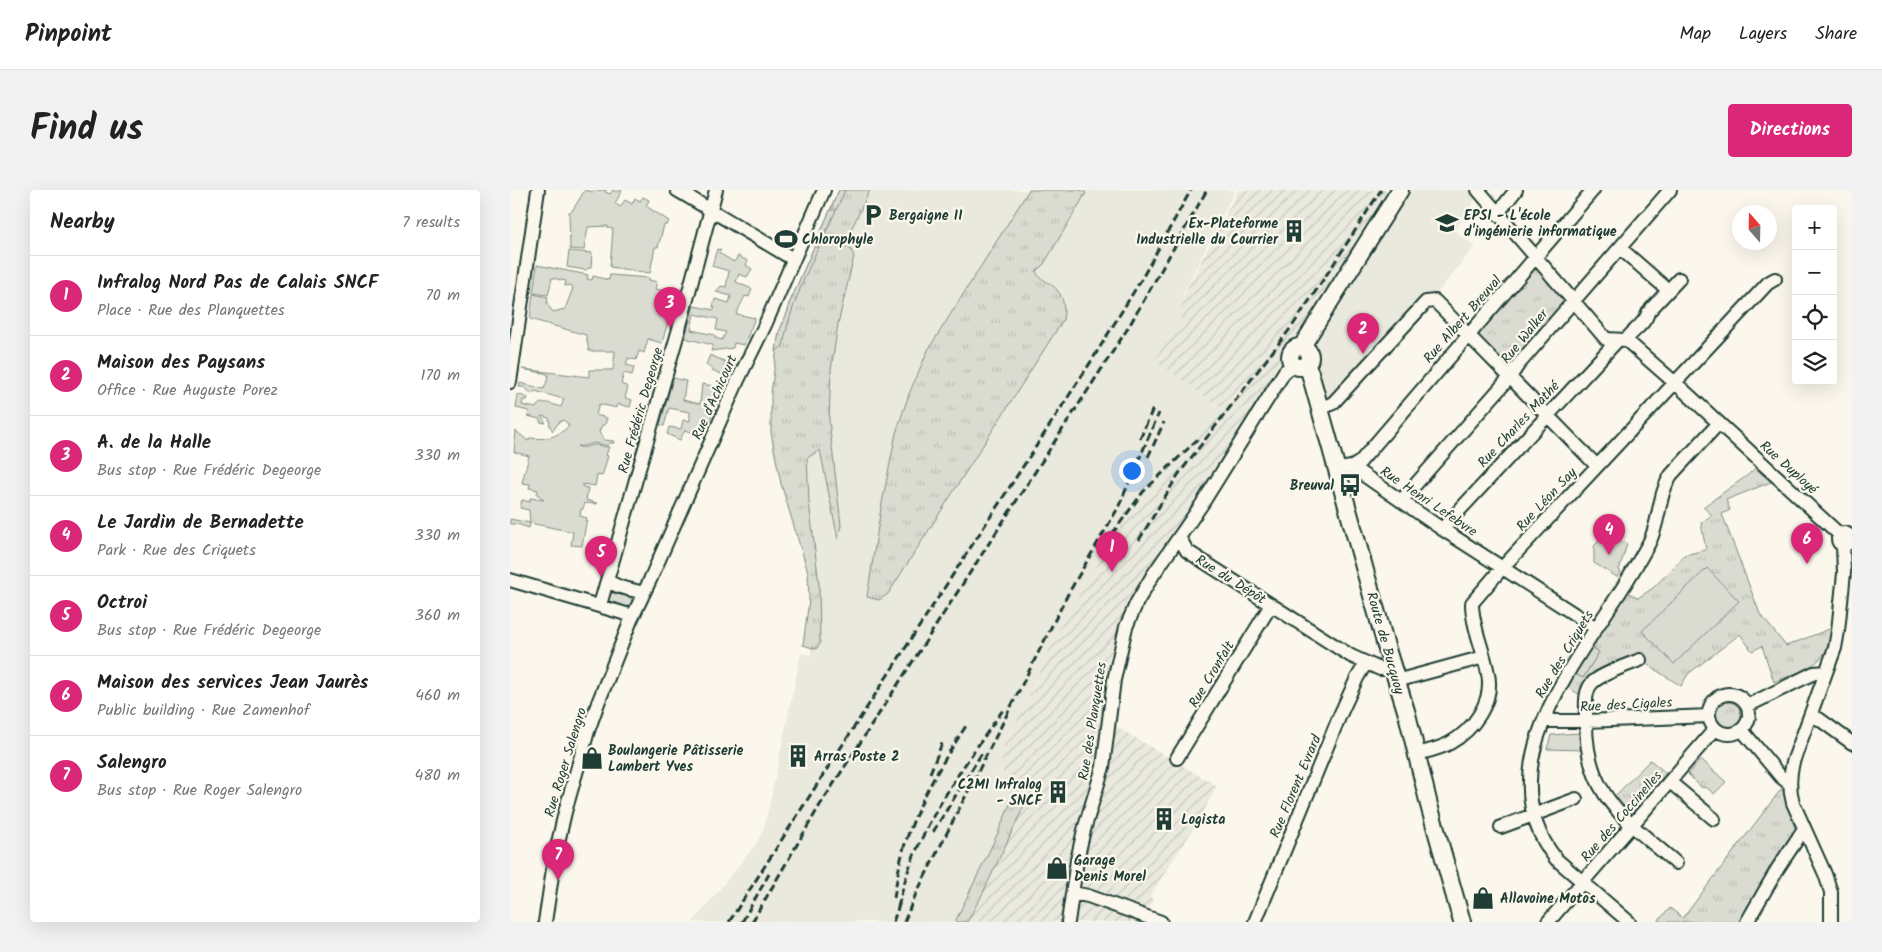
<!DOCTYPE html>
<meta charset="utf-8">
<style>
body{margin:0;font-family:Kalam,sans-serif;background:#f2f2f2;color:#222}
.controls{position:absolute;right:15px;top:15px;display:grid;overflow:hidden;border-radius:5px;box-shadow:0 5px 20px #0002}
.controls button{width:45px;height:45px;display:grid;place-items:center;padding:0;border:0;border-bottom:1px solid #e0e0e0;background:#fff;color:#222;font:25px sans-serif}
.compass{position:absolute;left:1222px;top:15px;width:45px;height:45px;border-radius:50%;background:#fff;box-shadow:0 5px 20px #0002;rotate:340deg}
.you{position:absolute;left:621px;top:280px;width:18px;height:18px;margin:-12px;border:4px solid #fff;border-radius:50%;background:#1a73e8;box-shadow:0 0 0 8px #1a73e833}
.badge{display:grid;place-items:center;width:32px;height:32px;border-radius:50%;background:#db2777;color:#fff;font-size:16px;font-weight:700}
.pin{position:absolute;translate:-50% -41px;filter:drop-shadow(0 1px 2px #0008)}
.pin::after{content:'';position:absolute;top:26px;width:18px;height:15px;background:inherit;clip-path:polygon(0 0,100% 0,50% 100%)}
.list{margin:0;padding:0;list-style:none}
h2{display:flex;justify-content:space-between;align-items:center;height:65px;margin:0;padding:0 20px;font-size:21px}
h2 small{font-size:16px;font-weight:400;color:#767676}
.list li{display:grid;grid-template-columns:32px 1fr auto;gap:15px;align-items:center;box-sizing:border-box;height:80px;padding:0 20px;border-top:1px solid #e0e0e0}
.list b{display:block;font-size:19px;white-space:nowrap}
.list p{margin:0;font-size:16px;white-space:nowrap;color:#767676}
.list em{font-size:16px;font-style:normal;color:#767676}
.icon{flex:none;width:28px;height:28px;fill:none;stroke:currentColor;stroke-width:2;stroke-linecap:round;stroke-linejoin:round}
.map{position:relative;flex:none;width:1342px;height:732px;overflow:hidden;border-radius:5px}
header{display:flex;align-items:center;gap:30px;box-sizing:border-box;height:70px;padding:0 25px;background:#fff;border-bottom:1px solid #e0e0e0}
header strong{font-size:24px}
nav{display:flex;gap:28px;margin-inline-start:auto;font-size:18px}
.intro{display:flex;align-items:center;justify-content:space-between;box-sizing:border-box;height:120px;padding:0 30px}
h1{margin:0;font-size:35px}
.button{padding:12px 22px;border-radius:5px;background:#db2777;color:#fff;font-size:18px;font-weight:700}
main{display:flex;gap:30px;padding:0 30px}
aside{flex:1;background:#fff;border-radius:5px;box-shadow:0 5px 20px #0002}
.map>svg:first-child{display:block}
.built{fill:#eae9de}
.industrial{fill:url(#industrial-furrows)}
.grass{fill:url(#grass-tufts);stroke:#7d8c82}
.forest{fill:url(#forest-firs);stroke:#7d8c82}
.garden{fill:#dbdcd1;stroke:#7d8c82;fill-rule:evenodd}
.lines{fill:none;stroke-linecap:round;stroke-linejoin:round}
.minor-casing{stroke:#1f3d34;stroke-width:16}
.major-casing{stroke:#1f3d34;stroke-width:20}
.minor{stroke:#fbf7ec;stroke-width:12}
.major{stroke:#fbf7ec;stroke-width:16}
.rail{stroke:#1f3d34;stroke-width:3;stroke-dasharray:8 4;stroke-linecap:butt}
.labels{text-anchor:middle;stroke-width:4.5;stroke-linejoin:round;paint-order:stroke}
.poi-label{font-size:14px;font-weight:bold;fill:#1f3d34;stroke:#fbf7ec;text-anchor:start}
.street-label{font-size:14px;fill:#1f3d34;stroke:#fbf7ec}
</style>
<header>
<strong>Pinpoint</strong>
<nav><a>Map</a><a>Layers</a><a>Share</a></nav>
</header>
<div class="intro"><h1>Find us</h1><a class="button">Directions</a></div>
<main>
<aside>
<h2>Nearby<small>7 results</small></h2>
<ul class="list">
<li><span class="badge">1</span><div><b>Infralog Nord Pas de Calais SNCF</b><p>Place · Rue des Planquettes</p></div><em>70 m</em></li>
<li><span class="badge">2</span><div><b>Maison des Paysans</b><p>Office · Rue Auguste Porez</p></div><em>170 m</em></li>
<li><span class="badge">3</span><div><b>A. de la Halle</b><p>Bus stop · Rue Frédéric Degeorge</p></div><em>330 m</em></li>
<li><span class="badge">4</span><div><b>Le Jardin de Bernadette</b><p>Park · Rue des Criquets</p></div><em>330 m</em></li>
<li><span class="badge">5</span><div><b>Octroi</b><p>Bus stop · Rue Frédéric Degeorge</p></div><em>360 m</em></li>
<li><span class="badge">6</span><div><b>Maison des services Jean Jaurès</b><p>Public building · Rue Zamenhof</p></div><em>460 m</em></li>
<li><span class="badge">7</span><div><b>Salengro</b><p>Bus stop · Rue Roger Salengro</p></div><em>480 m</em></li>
</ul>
</aside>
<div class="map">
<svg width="1342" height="732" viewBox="0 0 1342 732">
<defs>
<pattern id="industrial-furrows" width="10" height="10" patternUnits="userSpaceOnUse" patternTransform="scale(1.25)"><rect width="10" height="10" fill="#eae9de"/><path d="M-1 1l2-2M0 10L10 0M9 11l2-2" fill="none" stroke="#c8c9bf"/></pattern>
<pattern id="grass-tufts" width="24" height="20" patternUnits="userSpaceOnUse" patternTransform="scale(1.25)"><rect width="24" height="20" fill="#dbdcd1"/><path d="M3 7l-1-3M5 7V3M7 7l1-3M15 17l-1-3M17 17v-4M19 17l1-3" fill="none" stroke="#bcbeb4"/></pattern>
<pattern id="forest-firs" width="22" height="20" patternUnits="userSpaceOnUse" patternTransform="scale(1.25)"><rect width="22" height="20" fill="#dbdcd1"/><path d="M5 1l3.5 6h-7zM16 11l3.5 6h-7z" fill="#bcbeb4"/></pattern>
</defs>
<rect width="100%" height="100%" fill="#fbf7ec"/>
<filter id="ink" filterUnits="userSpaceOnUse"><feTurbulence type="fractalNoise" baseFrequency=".02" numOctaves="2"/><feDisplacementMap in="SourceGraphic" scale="10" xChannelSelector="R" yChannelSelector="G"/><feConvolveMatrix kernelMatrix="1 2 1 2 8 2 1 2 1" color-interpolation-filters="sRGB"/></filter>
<g filter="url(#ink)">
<path class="built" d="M335 0H725L672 106 671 131 645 170 712 219 531 478 517 511 490 563 516 606 457 732H183L247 653 254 637 260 612 291 463 301 465V458L293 455 299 410 298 382 271 294 262 257 261 203 266 161Z
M890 0H968L970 2 945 41 965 56 924 107 810 219 796 175 791 166 793 158Z"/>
<path class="industrial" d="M728 0H890L793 158 791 166 627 412 599 536 607 537 707 596 689 630 640 706 643 711 635 726 651 732H457L471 707 516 606 506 608 495 592 490 563 517 511 546 444 613 332 712 219 644 170 671 131V110Z"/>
<path class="grass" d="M329 0H360L336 50 344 66 328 134 321 180 319 230 331 335 328 349 310 260 297 268 299 312 309 394 310 454 306 459 293 455 299 410 298 382 271 294 261 243V203L269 142 278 121 279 114Z
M519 0H571L576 3 534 74 526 81C529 88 531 88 537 92 552 100 556 114 553 130L378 404 369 410 357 407 371 318 386 243 399 204 418 160Z
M1024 77 1027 78 1055 113 1000 178H997L966 144Z
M1245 278 1261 292 1216 310 1220 320 1212 324 1250 424 1276 456 1322 438C1320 446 1319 455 1315 462 1307 478 1280 485 1264 492L1252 456 1242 461 1230 444 1178 484 1171 496 1130 470 1072 506 1057 497 1065 484 1073 488 1089 462 1082 457 1116 401 1128 408 1143 398 1165 376 1174 365 1196 360 1191 333 1202 325 1193 317 1238 285Z
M101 403 120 406 123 414C116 424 106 416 97 412L98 406Z
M1205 525a13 13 0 1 1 26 0a13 13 0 1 1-26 0Z
M1191 569 1216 592 1204 604 1197 598 1191 597 1178 584Z
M1140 570 1156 583 1121 624 1114 622 1101 610Z
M1272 598 1286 642 1232 732H1147L1160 718 1173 728Z
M516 606 513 618 471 707 457 732H445L488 643 500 614 506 608Z"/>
<path class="forest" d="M329 0H335C314 50 282 103 273 156L266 161 269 142 278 121 279 114Z"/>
<path class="garden" d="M75 0 83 2 84 0H96L95 2 100 4 103 0 107 2 110 0 112 1 105 13 110 17 115 10 122 14 125 8 130 11 133 7 139 10 136 16 159 31 157 35H154L148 57H145L140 83 100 77 103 39 98 38V36L78 37 74 60 60 59 59 22 62 21Z
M207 59 211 60 209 63 224 72 228 66 238 71 236 75 242 79 237 87 229 84 226 92 242 99 239 107 235 106 226 124 245 128 234 155 224 153 223 158 201 161 203 155 175 148 184 116 204 120 205 118 203 117 205 109 219 113 221 106 206 102 211 96 216 97 219 81 202 76ZM184 124 208 129 206 140 216 142 212 150 205 148V145L181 140Z
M59 61 82 63 81 77 75 80 57 77Z
M27 75 78 85 77 89 82 90 83 86 99 90 100 85 139 88V90L147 92 145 99 166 103 152 153 138 149 134 163 129 161 126 170 118 168 116 175 124 177 122 185 114 183 111 194 118 197 115 208 122 210 120 217 108 214 107 218 89 214 86 225 97 228 95 235H92L89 242 94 250 104 251V253H100L98 255C93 256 89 253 85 253 79 254 73 257 67 256 75 260 80 254 88 255 92 256 95 257 99 257L96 265 98 266 92 286 87 285 85 296 73 294V297L78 298 76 310 87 313V314L75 313 73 319H71L70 326 77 328 72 356 61 355 63 342 20 333 19 338 7 334H0V329L20 333 19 320 10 318 12 310 20 312V308L34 310 27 304 28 300 19 298 20 294 12 293 19 266 4 262 6 241 18 251 20 248C37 250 47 247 59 236L57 233 53 230 48 233 43 241 40 236 39 228 31 226 36 233 30 232V229L18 226 19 221 6 218 8 204 18 208 17 210H13L12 215 26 218C31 208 43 215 51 217L54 209 25 201 22 204 14 197H9L10 193 34 199 37 191 38 184 12 179 79 187V180H103L105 161H79L76 145 20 129 23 104 38 107 37 114 43 122 55 119 63 98 61 95 55 96 56 91 42 88 38 105 23 103Z
M200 165 216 172 214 176 219 179 216 186 202 180V178L196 175Z
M163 188 176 191 173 210 190 214 192 194 214 198 193 246 175 240 170 250 157 244 159 237 171 239 173 230 180 231V222L159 218 154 236 150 235Z
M1097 343 1117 354 1109 380 1111 382 1107 387 1084 373V356Z
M1197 378 1229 411 1164 474 1132 441Z
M1082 457 1089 462 1073 488 1065 484Z
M1069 543 1072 560 1037 559 1041 545Z"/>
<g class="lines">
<defs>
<path id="minor" d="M167 0 283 69
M968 0 1096 149 1116 150 1172 199 1329 344
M988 23 1006 0
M1110 58 1158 100
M1141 119 1169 89
M1116 150C1123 140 1135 134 1138 123
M0 192 28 0
M810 219 823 213 916 112 925 111 1087 276
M842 277 850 272 1083 0
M835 278 842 277 932 339 1086 438
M891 311 1000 187 1008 175 1160 0
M932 339 1107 151
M1328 349a6 6 0 1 1 12 0a6 6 0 1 1-12 0Z
M669 347 677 361 841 466 870 479 883 478
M0 390 123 426
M97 391 110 397 134 403
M90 415 169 139 206 0
M1130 470C1117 475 1091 484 1082 493 1074 502 1076 516 1076 527 1074 605 1113 627 1166 673
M886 491 974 467
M1199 524a20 20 0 1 1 40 0a20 20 0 1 1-40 0Z
M1237 516 1304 483 1316 482
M1300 526 1309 529 1342 553
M1034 531H1076L1199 526
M1232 540 1271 587 1280 594
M907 564C918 561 929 559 940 553 963 540 984 512 978 484 974 460 962 437 962 413L992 378 1258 93 1265 89
M667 568 761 415
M1160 592 1204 629
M991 637 1066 609
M563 703 578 706 651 732
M35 732 45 666 55 622 78 541 88 513 121 430 140 390 228 190 255 135 314 0
M558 732 567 670 574 640 593 577 604 490 616 437 627 412 643 385 692 314 775 181 785 175
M745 732 830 525 847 488 856 473
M1038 732 1205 539
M1119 732 1046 669C977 582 1060 479 1108 405 1119 388 1129 371 1139 353 1150 332 1148 305 1161 285L1209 233
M1237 732 1268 678 1294 639
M1321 732V702L1315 684 1283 613C1279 599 1279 587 1283 572L1325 458 1328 441 1334 383 1333 355"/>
<path id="major" d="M780 167a10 10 0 1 1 20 0a10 10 0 1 1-20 0Z
M793 158 794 153 890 0
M796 175 800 183 876 456 897 524 919 615 952 732"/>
</defs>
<use href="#minor" class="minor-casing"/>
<use href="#major" class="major-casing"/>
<use href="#minor" class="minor"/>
<use href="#major" class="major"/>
<path class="rail" d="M630 249 644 216
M638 267 654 232
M602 344 633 302 689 248
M629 350 668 285 783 135 823 75 871 0
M420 583 433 551
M423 642 472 563
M384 708C387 688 390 668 397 648 411 607 434 569 458 533
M388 717C393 697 398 678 407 659 429 609 462 564 493 520
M219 732 317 579 582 170 631 90 681 0
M232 732 259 684
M242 732 310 615 618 138 697 0
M383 732 390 712
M394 732 405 706 558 404 608 318 649 223"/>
</g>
</g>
<defs>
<symbol id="parking-bare" viewBox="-9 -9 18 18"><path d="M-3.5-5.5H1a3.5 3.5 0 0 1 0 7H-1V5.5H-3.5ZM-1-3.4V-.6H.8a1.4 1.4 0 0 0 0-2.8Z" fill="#1f3d34" stroke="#fbf7ec" stroke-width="2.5" paint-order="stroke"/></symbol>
<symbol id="university-bare" viewBox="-9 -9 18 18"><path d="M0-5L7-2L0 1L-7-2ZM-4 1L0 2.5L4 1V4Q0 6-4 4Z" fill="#1f3d34" stroke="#fbf7ec" stroke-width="2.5" paint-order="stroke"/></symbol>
<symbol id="building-bare" viewBox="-9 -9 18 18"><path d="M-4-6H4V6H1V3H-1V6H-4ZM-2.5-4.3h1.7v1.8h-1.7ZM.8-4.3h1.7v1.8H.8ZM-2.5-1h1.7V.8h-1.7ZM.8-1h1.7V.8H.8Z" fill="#1f3d34" stroke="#fbf7ec" stroke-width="2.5" paint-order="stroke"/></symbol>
<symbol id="stadium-bare" viewBox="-9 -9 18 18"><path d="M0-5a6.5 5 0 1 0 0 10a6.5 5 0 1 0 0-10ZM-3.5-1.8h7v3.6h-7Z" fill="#1f3d34" stroke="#fbf7ec" stroke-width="2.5" paint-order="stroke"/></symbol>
<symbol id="bus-bare" viewBox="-9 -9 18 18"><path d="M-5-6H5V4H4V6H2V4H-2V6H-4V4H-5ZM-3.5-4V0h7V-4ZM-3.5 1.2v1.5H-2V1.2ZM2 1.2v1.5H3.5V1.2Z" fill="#1f3d34" stroke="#fbf7ec" stroke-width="2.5" paint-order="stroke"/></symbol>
<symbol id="shop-bare" viewBox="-9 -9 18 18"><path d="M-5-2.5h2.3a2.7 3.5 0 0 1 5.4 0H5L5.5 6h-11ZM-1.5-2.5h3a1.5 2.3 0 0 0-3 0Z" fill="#1f3d34" stroke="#fbf7ec" stroke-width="2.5" paint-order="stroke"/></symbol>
</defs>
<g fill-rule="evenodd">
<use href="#parking-bare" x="347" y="9" width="32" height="32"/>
<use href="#university-bare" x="921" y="17" width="32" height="32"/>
<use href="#building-bare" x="768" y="25" width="32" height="32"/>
<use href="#stadium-bare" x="260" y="33" width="32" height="32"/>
<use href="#bus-bare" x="824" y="279" width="32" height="32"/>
<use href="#building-bare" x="272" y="550" width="32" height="32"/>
<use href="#shop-bare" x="66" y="552" width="32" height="32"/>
<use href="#building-bare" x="532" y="586" width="32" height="32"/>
<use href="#building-bare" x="638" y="613" width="32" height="32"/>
<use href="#shop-bare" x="531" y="662" width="32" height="32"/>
<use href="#shop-bare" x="957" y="692" width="32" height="32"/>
</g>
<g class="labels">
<g class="poi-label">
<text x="379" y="30">Bergaigne II</text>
<text x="954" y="30">EPSI - L'école<tspan x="954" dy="16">d'ingénierie informatique</tspan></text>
<text x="768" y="38" text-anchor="end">Ex-Plateforme<tspan x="768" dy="16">Industrielle du Courrier</tspan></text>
<text x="292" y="54">Chlorophyle</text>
<text x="824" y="300" text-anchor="end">Breuval</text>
<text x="98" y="565">Boulangerie Pâtisserie<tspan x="98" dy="16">Lambert Yves</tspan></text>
<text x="304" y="571">Arras Poste 2</text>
<text x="532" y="599" text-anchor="end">C2MI Infralog<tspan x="532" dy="16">- SNCF</tspan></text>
<text x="671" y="634">Logista</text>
<text x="564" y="675">Garage<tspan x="564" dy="16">Denis Morel</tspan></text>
<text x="990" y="713">Allavoine Motos</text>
</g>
<g class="street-label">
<text transform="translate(952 129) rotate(-49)" y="5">Rue Albert Breuval</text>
<text transform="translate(1014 146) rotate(-51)" y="5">Rue Walker</text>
<text transform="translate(204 207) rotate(-66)" y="5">Rue d'Achicourt</text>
<text transform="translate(130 220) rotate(-74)" y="5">Rue Frédéric Degeorge</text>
<text transform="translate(1008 234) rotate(-47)" y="5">Rue Charles Mathé</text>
<text transform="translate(1279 277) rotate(42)" y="5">Rue Duployé</text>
<text transform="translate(1036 309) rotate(-47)" y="5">Rue Léon Say</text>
<text transform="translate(919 311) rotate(34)" y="5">Rue Henri Lefebvre</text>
<text transform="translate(721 389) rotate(32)" y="5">Rue du Dépôt</text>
<text transform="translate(876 453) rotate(74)" y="5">Route de Bucquoy</text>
<text transform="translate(1054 464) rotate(-59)" y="5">Rue des Criquets</text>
<text transform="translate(701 484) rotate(-59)" y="5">Rue Cronfalt</text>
<text transform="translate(1116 514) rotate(-3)" y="5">Rue des Cigales</text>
<text transform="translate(582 531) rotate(-81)" y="5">Rue des Planquettes</text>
<text transform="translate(55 572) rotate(-73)" y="5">Rue Roger Salengro</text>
<text transform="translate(785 596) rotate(-67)" y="5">Rue Florent Evrard</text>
<text transform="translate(1111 626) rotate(-49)" y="5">Rue des Coccinelles</text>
</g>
</g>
</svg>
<div class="controls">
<button>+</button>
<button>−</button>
<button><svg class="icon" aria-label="locate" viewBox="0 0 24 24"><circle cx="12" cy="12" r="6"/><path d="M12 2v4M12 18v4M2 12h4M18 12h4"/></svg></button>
<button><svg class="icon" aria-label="layers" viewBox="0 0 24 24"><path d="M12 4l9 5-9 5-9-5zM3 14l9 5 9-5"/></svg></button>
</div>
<svg class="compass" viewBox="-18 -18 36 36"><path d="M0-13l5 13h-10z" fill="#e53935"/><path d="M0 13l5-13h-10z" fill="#767676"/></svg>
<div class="you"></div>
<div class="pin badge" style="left:602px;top:382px">1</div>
<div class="pin badge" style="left:853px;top:164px">2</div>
<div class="pin badge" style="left:160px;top:138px">3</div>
<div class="pin badge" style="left:1099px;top:365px">4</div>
<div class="pin badge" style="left:91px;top:387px">5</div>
<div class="pin badge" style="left:1297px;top:374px">6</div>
<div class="pin badge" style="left:48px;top:690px">7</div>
</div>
</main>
